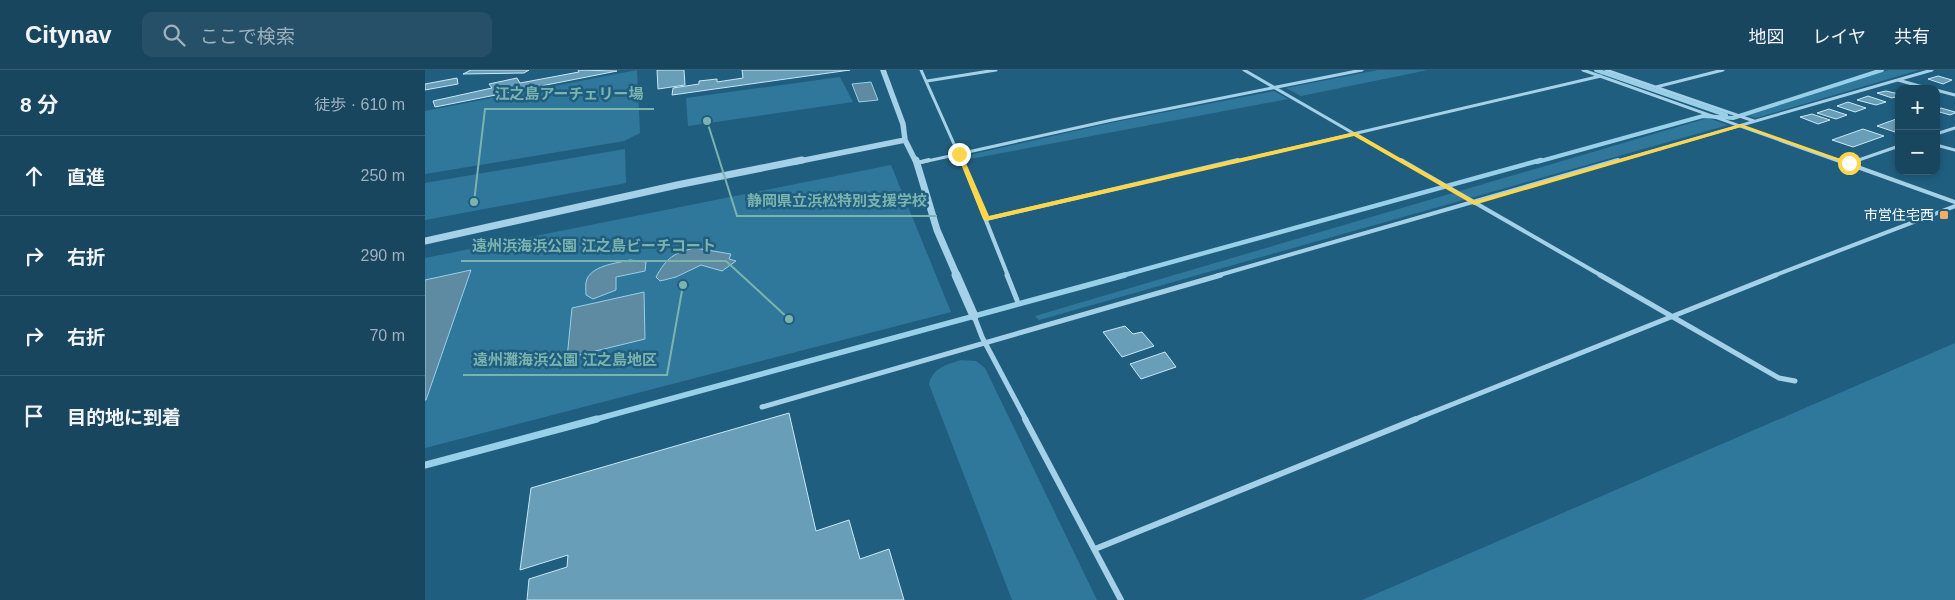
<!DOCTYPE html>
<html lang="ja">
<meta charset="utf-8">
<style>
body{margin:0;font-family:Arial,"Noto Sans JP",sans-serif;background:#255068;color:#f1f3f6}
.controls{position:absolute;right:15px;top:15px;display:grid;overflow:hidden;border-radius:10px;box-shadow:0 2px 8px #0003}
.controls button{width:45px;height:45px;display:grid;place-items:center;padding:0;border:0;border-bottom:1px solid #365e74;background:#18465f;color:#f1f3f6;font:25px sans-serif}
.stop{position:absolute;width:15px;height:15px;margin:-11px;border:4px solid #ffd54a;border-radius:50%;background:#fff}
.stop.end{background:#ffd54a;border-color:#fff;box-shadow:0 1px 5px #0008}
.list{margin:0;padding:0;list-style:none}
h2{display:flex;justify-content:space-between;align-items:center;height:65px;margin:0;padding:0 20px;font-size:21px}
h2 small{font-size:16px;font-weight:400;color:#9fb1bd}
.list li{display:grid;grid-template-columns:32px 1fr auto;gap:15px;align-items:center;box-sizing:border-box;height:80px;padding:0 20px;border-top:1px solid #365e74}
.list b{display:block;font-size:19px;white-space:nowrap}
.list em{font-size:16px;font-style:normal;color:#9fb1bd}
.icon{flex:none;width:28px;height:28px;fill:none;stroke:currentColor;stroke-width:2;stroke-linecap:round;stroke-linejoin:round}
.map{position:relative;flex:none;width:1530px;height:530px;overflow:hidden}
header{display:flex;align-items:center;gap:30px;box-sizing:border-box;height:70px;padding:0 25px;background:#18465f;border-bottom:1px solid #365e74}
header strong{font-size:24px}
nav{display:flex;gap:28px;margin-inline-start:auto;font-size:18px}
.search{width:350px;height:45px;background:#255068;display:flex;align-items:center;gap:12px;box-sizing:border-box;padding:0 18px;border-radius:10px;color:#9fb1bd;font-size:19px}
main{display:flex}
aside{flex:1;background:#18465f}
.map>svg:first-child{display:block}
.green{fill:#30789b}
.water{fill:#5e8ba2;stroke:#98cfe9}
.lines{fill:none;stroke-linecap:round;stroke-linejoin:round}
.stream-far3{stroke:#98cfe9;stroke-width:4}
.stream-far2{stroke:#98cfe9;stroke-width:4.5}
.stream-far1{stroke:#98cfe9;stroke-width:5.5}
.stream{stroke:#98cfe9;stroke-width:7}
.building{fill:#699eb8;stroke:#c8e7f6}
.minor-far3{stroke:#a5d1e8;stroke-width:3}
.minor-far2{stroke:#a5d1e8;stroke-width:4}
.minor-far1{stroke:#a5d1e8;stroke-width:5}
.minor{stroke:#a5d1e8;stroke-width:6}
.tertiary-far2{stroke:#a5d1e8;stroke-width:5.5}
.tertiary-far1{stroke:#a5d1e8;stroke-width:7}
.tertiary{stroke:#a5d1e8;stroke-width:9}
.route{fill:#ffd54a}
.poi-dot{fill:#f5ac65;stroke:#205e7f;stroke-width:2}
.labels{text-anchor:middle;stroke-width:5;stroke-linejoin:round;paint-order:stroke}
.poi-label{font-size:14px;fill:#fff;stroke:#205e7f;text-anchor:end}
.leader{fill:none;stroke:#7bb4af;stroke-width:2}
.callout-dot{fill:#7bb4af;stroke:#205e7f;stroke-width:2}
.callout-label{font-size:15px;text-anchor:middle;font-weight:bold;fill:#7bb4af;stroke:#205e7f;stroke-width:5;stroke-linejoin:round;paint-order:stroke}
</style>
<header>
<strong>Citynav</strong>
<div class="search"><svg class="icon" aria-label="search" viewBox="0 0 24 24"><circle cx="10" cy="10" r="6"/><path d="M15 15l6 6"/></svg>ここで検索</div>
<nav><a>地図</a><a>レイヤ</a><a>共有</a></nav>
</header>
<main>
<aside>
<h2>8 分<small>徒歩 · 610 m</small></h2>
<ul class="list">
<li><svg class="icon" aria-label="ahead" viewBox="0 0 24 24"><path d="M12 20V5M6 11l6-6 6 6"/></svg><div><b>直進</b></div><em>250 m</em></li>
<li><svg class="icon" aria-label="right" viewBox="0 0 24 24"><path d="M7 20v-9h11M14 6l5 5-5 5"/></svg><div><b>右折</b></div><em>290 m</em></li>
<li><svg class="icon" aria-label="right" viewBox="0 0 24 24"><path d="M7 20v-9h11M14 6l5 5-5 5"/></svg><div><b>右折</b></div><em>70 m</em></li>
<li><svg class="icon" aria-label="arrive" viewBox="0 0 24 24"><path d="M6 21V4h12l-3 4 3 4H6"/></svg><div><b>目的地に到着</b></div></li>
</ul>
</aside>
<div class="map">
<svg width="1530" height="530" viewBox="0 0 1530 530">
<rect width="100%" height="100%" fill="#205e7f"/>
<path class="green" d="M212 0 215 63 199 71 0 104V41Z
M953 0H1003L876 26 861 18Z
M1464 0H1494L1331 48 1320 45Z
M415 7 428 32 263 56 261 28Z
M849 21 863 29 545 89 544 85 690 52Z
M1283 48 1303 55 614 250 610 246Z
M200 79 201 113 0 150V113Z
M466 95 526 242 0 378V188Z
M1530 273V530H937Z
M536 290 551 291 560 298 672 530H587L504 314C508 298 520 295 536 290Z"/>
<path class="water" d="M446 12 453 30 434 32 427 14Z
M270 178 306 184 304 189 311 191 297 201 276 195 251 207 235 211 231 207C241 188 250 182 270 178Z
M205 190 221 192 220 201 191 207V220L168 229 161 225C161 220 160 213 162 209 168 195 193 193 205 190Z
M46 200 1 330H0V210Z
M219 222 220 269 142 288 147 238Z"/>
<g class="lines">
<path class="stream-far3" d="M1171 0 1301 45
M1112 92 1278 46 1308 48 1457 0"/>
<path class="stream-far2" d="M696 206 1116 90"/>
<path class="stream-far1" d="M168 350 700 205"/>
<path class="stream" d="M0 395 172 349"/>
</g>
<path class="building" d="M46 0H104L99 3 38 4Z
M153 0 192 1 10 37 8 31 67 18 64 14 92 8 95 13 154 2Z
M232 0H259L260 15 233 19Z
M317 0H425L247 25 248 18 274 14V11L292 9V12L318 8Z
M1513 6 1527 10 1518 14 1503 9Z
M32 8 33 14 0 20V14Z
M1461 21 1474 24V26L1467 28 1452 23Z
M1443 26 1461 32 1451 35 1432 30Z
M1423 32 1441 38 1430 42 1412 36Z
M1516 38 1530 42V43L1525 45 1511 41Z
M1404 39 1422 45 1411 49 1392 43Z
M1387 44 1405 50 1393 54 1375 47Z
M1474 48 1473 63 1452 56Z
M1438 59 1459 66 1428 77 1407 70Z
M700 256 708 264 717 262 729 276 697 287 678 262Z
M740 282 751 297 716 309 705 294Z
M364 343 391 461 424 450 435 489 464 479 479 530H102L104 509 142 497 143 485 95 500 106 418Z"/>
<g class="lines">
<path class="minor-far3" d="M496 0 537 92
M819 0 978 92
M1158 0 1416 92
M1181 0 1329 51
M1473 10 1505 19
M502 11 571 0
M1231 17 1298 0
M1511 20 1530 25
M1511 64 1530 58
M1511 75 1530 80
M498 92 687 50 937 0
M808 92 1176 6
M1189 92 1507 0
M1428 92 1474 76"/>
<path class="minor-far2" d="M537 90 583 206
M976 90 1177 206
M1413 90 1530 132
M492 93 504 90
M1424 93 1432 90
M561 149 813 90
M791 206 1193 90
M1348 206 1530 136"/>
<path class="minor-far1" d="M582 205 592 230
M1175 205 1354 308 1370 311
M549 246 557 267 601 350
M337 337 796 205
M988 350 1351 205"/>
<path class="minor" d="M600 349 696 530
M670 479 991 349"/>
<path class="tertiary-far2" d="M458 0 478 54 480 70 491 92
M370 92 480 70"/>
<path class="tertiary-far1" d="M491 90 512 160 532 206
M0 171 252 115 377 90"/>
<path class="tertiary" d="M531 205 549 246"/>
</g>
<path class="route" d="M1316 54 1427 93 1422 94 1316 57 1049 135 929 66 561 151 558 149 532 84 534 82 537 84 564 146 930 62 1050 131Z"/>
<rect class="poi-dot" x="1514" y="140" width="10" height="10" rx="2.5"/>
<g class="labels">
<g class="poi-label">
<text x="1509" y="150">市営住宅西</text>
</g>
</g>
<path class="leader" d="M49 132L60 39H229M282 51L312 146H512M364 249L301 191H36M258 215L242 305H38"/>
<g class="callout-dot">
<circle cx="49" cy="132" r="5"/>
<circle cx="282" cy="51" r="5"/>
<circle cx="364" cy="249" r="5"/>
<circle cx="258" cy="215" r="5"/>
</g>
<g class="callout-label">
<text x="144" y="29">江之島アーチェリー場</text>
<text x="412" y="136">静岡県立浜松特別支援学校</text>
<text x="169" y="181">遠州浜海浜公園 江之島ビーチコート</text>
<text x="140" y="295">遠州灘海浜公園 江之島地区</text>
</g>
</svg>
<div class="controls">
<button>+</button>
<button>−</button>
</div>
<div class="stop" style="left:1424px;top:93px"></div>
<div class="stop end" style="left:534px;top:84px"></div>
</div>
</main>
